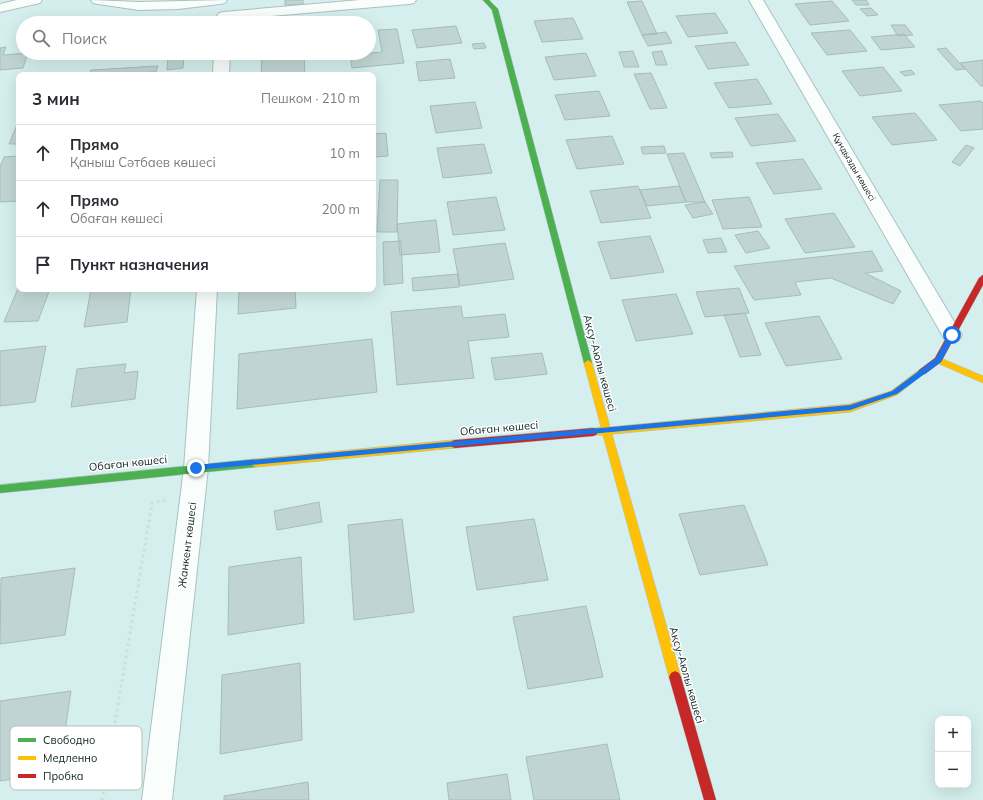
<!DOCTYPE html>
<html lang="ru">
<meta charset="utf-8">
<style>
body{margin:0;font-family:Mulish,sans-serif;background:#f2f2f3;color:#2b2b33}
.controls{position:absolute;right:12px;bottom:12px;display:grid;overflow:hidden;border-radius:8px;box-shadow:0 4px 16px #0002}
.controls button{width:36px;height:36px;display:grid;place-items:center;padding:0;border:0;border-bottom:1px solid #e1e1e2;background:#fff;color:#2b2b33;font:20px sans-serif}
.stop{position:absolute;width:12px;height:12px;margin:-9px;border:3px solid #1a73e8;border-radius:50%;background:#fff}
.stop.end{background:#1a73e8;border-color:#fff;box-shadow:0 1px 4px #0008}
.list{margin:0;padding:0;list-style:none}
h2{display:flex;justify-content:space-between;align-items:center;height:52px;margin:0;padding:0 16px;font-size:17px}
h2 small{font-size:13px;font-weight:400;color:#7c7c81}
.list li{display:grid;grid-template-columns:26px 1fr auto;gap:12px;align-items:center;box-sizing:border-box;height:56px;padding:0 16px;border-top:1px solid #e1e1e2}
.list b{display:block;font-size:15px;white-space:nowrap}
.list p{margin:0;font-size:13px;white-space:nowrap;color:#7c7c81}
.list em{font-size:13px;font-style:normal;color:#7c7c81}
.icon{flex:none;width:22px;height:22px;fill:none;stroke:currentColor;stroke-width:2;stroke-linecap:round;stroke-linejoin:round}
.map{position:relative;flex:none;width:983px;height:800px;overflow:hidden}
.search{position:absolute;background:#fff;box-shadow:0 4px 16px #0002;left:16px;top:16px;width:360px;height:44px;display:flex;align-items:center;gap:10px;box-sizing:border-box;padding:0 14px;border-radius:22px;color:#7c7c81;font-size:15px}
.panel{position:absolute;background:#fff;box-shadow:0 4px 16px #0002;left:16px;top:72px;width:360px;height:220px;border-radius:8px}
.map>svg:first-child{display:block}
.building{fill:#c0d5d3;stroke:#a7bcba}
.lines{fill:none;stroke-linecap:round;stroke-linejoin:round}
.street-casing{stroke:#acc1c0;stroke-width:2}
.fast-casing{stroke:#acc1c0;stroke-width:1}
.slow-casing{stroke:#acc1c0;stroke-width:1}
.jam-casing{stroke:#acc1c0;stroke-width:1}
.path{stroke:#d2dbda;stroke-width:3;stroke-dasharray:2.5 3.5;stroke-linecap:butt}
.street{fill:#f9fdfc;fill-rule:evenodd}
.fast{fill:#4caf50;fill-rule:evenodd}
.slow{fill:#ffc107;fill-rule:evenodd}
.jam{fill:#c62828;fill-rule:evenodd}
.route{fill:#1a73e8}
.labels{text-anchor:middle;stroke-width:3;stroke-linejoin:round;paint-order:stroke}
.far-street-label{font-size:9px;fill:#0f2220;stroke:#fff}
.street-label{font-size:11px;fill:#0f2220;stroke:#fff}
.key{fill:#fff;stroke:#b7bdbc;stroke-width:1}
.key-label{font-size:11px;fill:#0f2220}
</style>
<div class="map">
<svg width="983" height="800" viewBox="0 0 983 800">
<rect width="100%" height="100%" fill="#d4efed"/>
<path class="building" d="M285 0H303V4L285 5Z
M852 0H866L869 5H856Z
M642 1 657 34 642 35 627 2Z
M832 1 849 21 810 25 795 4Z
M871 8 878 15 867 16 860 9Z
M715 13 728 33 688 37 676 16Z
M573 18 583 39 542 42 534 21Z
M891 25H905L913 35 898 36Z
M456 26 462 43 417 48 412 30Z
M397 29 404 63 352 68 350 55 382 52 378 30Z
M850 30 867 51 827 55 811 33Z
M666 32 672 43 648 46 642 35Z
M904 34 915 47 881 50 871 37Z
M735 42 749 65 708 69 695 46Z
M484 43 486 48 474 49 472 44Z
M6 47 3 55 28 53 23 68 0 70V48Z
M946 48 965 69 956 70 937 49Z
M633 51 639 67H624L619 52Z
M662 51 667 65H656L652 52Z
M125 53H160V55L124 58Z
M262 53H304L305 75H261Z
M586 53 596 76 554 80 545 57Z
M184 55 183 68 167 70 168 56Z
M450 59 455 78 419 81 416 62Z
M983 60V86H981L960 63Z
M158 66 156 72 89 75 91 70Z
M883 67 902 91 860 96 842 71Z
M911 70 915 74 905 76 900 72Z
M651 73 667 108 650 109 634 74Z
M757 79 772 104 729 108 714 83Z
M599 91 610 116 565 120 555 95Z
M981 101 983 103V129L961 131 939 105Z
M475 102 482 128 436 133 430 106Z
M915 113 937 140 892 145 872 117Z
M778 114 796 141 751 146 735 118Z
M19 120V144H9Z
M386 133 388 156 374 157 373 134Z
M612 136 624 164 577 169 566 140Z
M484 144 492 173 443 178 437 148Z
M966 145 974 148 960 166 952 162Z
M664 146 666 153 643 154 641 147Z
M732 152 733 157 712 158 710 153Z
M684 153 705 202H686L667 154Z
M19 156V201L0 202V167L4 157Z
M803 159 822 189 774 194 756 163Z
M380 180H398L397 232H377Z
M638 186 651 218 601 223 590 191Z
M679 186 686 202 647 206 640 190Z
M496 197 505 230 453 235 447 202Z
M749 197 762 227 723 229 712 200Z
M705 202 713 214 693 218 685 205Z
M834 213 855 247 805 253 785 219Z
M436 220 440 252 400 255 397 224Z
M758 231 770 248 746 253 735 235Z
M650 236 664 272 611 279 598 242Z
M721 238 727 252 708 253 703 240Z
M401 241 403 283 384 285 383 242Z
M505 243 514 279 460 286 453 249Z
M872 251 883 271 865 273 901 291 893 304 831 278 795 282 801 295 754 300 734 266Z
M458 274 459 287 413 291 412 278Z
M19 286V289H50L38 321 4 322Z
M739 288 749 313 705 317 696 292Z
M91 289H131L127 322 84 327Z
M239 289H295L296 308 238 314Z
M676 294 693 334 636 341 622 300Z
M461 306 463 318 505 314 509 337 468 341 474 378 397 385 391 312Z
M745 313 761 355 740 357 724 315Z
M819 316 842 359 786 366 765 323Z
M372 339 377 392 237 409 239 354Z
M46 346 35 402 0 406V351Z
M542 353 547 374 495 380 491 358Z
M126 364 124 373 138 371 135 399 71 407 77 369Z
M319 502 322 522 277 530 274 511Z
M744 505 768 565 700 575 679 514Z
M402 519 414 612 354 620 348 525Z
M534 519 548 580 477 590 466 527Z
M301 557 304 623 228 635 229 567Z
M75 568 65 635 0 644 1 578Z
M586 606 603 677 528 689 513 617Z
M300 663 302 740 220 754 222 675Z
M71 691 59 772 0 781V701Z
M607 744 620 800H534L526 757Z
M507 774 511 800H449L447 783Z
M308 782 309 800H224V796Z"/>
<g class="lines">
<defs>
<path id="street" d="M17 0H42L40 3 0 12V4Z
M91 0 139 2 227 0 225 3 220 4 178 9 139 10 98 4 93 3Z
M360 0H416L414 3 409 4 224 20 219 19 217 16 219 13 224 12Z
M749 0H763L959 330 962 335 959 340 952 343 945 340Z
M214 53H230L229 75H213Z
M197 289H217L208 468 172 800H142L184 468Z"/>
<path id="fast" d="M483 0H489L498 9 592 363 588 366 584 363 492 10Z
M256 459 259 460 261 463 259 466 256 467 0 493V485Z"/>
<path id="slow" d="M938 357 983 376V383L935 362 934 360Z
M588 360 592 363 610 427 850 404 891 391 919 370 922 369 926 372 897 395 850 412 612 434 681 677 679 681 675 683 671 681 669 677 603 435H590L588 432 590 429 601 427 584 363Z
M455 440 458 441 460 444 458 447 455 448 256 467 253 466 251 463 253 460 256 459Z"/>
<path id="jam" d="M983 275V285L941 362 925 374H919L918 372 919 370 935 358 979 278Z
M593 428 596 429 598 432 596 435 593 436 455 448 452 447 450 444 452 441 455 440Z
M675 671 679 673 681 677 716 800H704L669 677 671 673Z"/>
</defs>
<use href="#street" class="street-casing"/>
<use href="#fast" class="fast-casing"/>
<use href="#slow" class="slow-casing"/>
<use href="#jam" class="jam-casing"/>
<path class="path" d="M102 800 152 503 166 500"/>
<use href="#street" class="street"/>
<use href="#fast" class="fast"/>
<use href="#slow" class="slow"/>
<use href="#jam" class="jam"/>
</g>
<path class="route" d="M950 333 955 335 941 362 897 394 850 410 196 470 192 468 196 465 850 405 892 391 936 358Z"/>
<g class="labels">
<g class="far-street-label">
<text transform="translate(854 167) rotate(60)" y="3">Құндызды көшесі</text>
</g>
<g class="street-label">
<text transform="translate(600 363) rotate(75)" y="4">Ақсу-Аюлы көшесі</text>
<text transform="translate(499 428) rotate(-5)" y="4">Обаған көшесі</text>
<text transform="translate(128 463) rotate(-6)" y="4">Обаған көшесі</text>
<text transform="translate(187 545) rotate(-83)" y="4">Жанкент көшесі</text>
<text transform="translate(687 675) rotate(74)" y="4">Ақсу-Аюлы көшесі</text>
</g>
</g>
<rect x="10" y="726" width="132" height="64" rx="6" class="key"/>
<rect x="18" y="738" width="18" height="4" fill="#4caf50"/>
<rect x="18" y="756" width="18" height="4" fill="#ffc107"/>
<rect x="18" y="774" width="18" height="4" fill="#c62828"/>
<g class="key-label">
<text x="43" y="744">Свободно</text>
<text x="43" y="762">Медленно</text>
<text x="43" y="780">Пробка</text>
</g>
</svg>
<div class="controls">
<button>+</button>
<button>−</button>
</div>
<div class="stop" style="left:952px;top:335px"></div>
<div class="stop end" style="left:196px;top:468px"></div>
<div class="search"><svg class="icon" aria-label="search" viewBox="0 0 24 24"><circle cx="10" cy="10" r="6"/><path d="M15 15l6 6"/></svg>Поиск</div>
<section class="panel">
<h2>3 мин<small>Пешком · 210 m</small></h2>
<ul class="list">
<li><svg class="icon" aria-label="ahead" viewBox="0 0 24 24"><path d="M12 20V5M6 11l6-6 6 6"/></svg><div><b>Прямо</b><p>Қаныш Сәтбаев көшесі</p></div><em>10 m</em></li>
<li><svg class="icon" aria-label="ahead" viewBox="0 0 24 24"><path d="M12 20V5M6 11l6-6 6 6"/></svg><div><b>Прямо</b><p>Обаған көшесі</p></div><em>200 m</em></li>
<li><svg class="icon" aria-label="arrive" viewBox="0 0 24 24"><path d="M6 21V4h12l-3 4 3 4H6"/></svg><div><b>Пункт назначения</b></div></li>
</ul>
</section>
</div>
